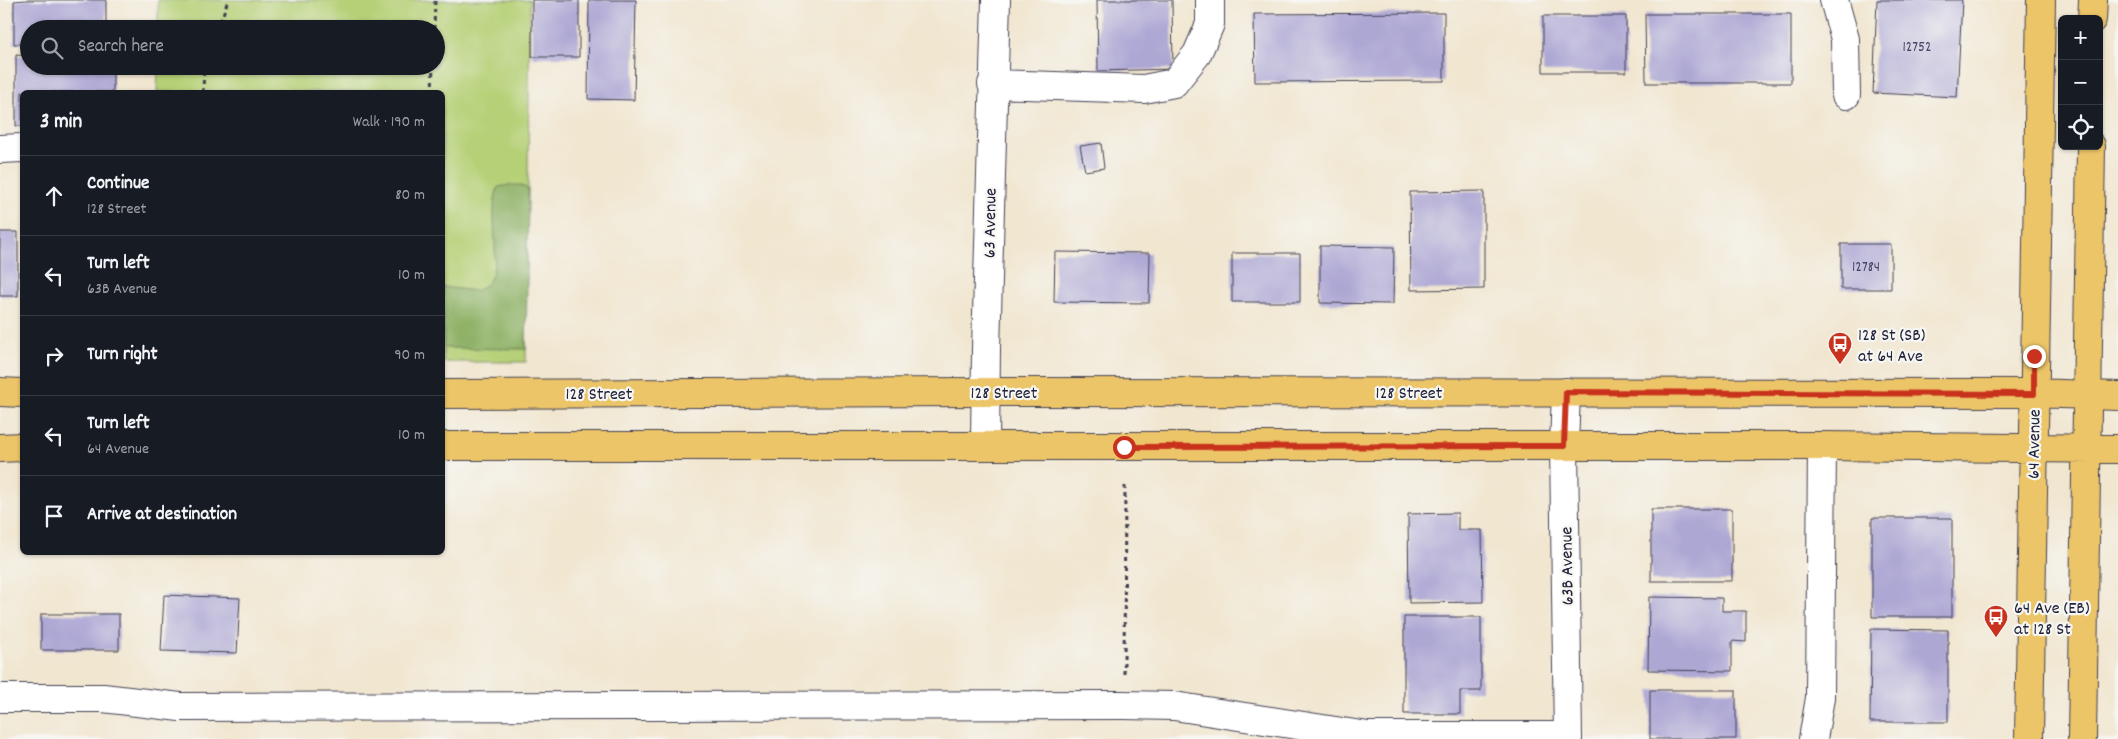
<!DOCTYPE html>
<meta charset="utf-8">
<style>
body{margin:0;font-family:Dekko,sans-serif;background:#242831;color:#f1f3f6}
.controls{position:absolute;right:15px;top:15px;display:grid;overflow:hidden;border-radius:8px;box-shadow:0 1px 4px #0004}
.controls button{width:45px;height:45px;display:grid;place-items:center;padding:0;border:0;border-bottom:1px solid #363941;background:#171b24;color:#f1f3f6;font:25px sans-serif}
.stop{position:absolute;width:15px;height:15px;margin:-11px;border:4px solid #c8321e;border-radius:50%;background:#fff}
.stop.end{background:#c8321e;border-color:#fff;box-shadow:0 1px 5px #0008}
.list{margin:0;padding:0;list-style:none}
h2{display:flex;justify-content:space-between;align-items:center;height:65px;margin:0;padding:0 20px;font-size:21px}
h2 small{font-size:16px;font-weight:400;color:#9ea1a6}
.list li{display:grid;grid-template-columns:32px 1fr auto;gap:15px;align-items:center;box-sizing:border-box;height:80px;padding:0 20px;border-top:1px solid #363941}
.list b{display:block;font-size:19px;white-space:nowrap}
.list p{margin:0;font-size:16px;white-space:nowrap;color:#9ea1a6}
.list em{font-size:16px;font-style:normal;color:#9ea1a6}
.icon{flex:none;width:28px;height:28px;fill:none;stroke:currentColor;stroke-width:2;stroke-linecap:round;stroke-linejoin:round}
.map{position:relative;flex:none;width:2118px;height:739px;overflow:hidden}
.search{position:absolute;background:#171b24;box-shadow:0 1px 4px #0004;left:20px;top:20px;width:425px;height:55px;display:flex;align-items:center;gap:12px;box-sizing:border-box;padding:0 18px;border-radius:28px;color:#9ea1a6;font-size:19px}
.panel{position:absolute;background:#171b24;box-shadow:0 1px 4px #0004;left:20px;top:90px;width:425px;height:465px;border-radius:8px}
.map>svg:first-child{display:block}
.green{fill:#b5d076;stroke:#6c7958}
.forest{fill:#90b267;stroke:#596a51}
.building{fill:#ada7d4}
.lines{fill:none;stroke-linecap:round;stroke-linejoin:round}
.minor-casing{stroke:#413f51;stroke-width:30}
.major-casing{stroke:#413f51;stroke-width:30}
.path{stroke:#413f51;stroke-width:3;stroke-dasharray:4 4;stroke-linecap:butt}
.minor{stroke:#fff;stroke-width:28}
.major{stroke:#edc569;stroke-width:28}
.route{stroke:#c8321e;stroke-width:6}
.labels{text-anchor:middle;stroke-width:4.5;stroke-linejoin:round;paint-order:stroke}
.number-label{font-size:15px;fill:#454361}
.street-label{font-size:18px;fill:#22223b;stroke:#f6f6f2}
.poi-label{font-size:18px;fill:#22223b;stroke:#f6f6f2;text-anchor:start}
</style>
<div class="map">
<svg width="2118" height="739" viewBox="0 0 2118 739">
<rect width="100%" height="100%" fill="#f6f6f2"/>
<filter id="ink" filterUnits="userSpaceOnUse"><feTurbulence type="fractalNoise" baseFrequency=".02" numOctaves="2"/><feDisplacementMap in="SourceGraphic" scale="10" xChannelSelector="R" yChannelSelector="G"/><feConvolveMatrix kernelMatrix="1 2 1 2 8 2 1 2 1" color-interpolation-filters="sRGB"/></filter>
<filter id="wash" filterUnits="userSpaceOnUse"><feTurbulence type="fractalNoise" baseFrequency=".0096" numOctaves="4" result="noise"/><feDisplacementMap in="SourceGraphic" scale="20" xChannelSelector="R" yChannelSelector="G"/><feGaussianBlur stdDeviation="1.12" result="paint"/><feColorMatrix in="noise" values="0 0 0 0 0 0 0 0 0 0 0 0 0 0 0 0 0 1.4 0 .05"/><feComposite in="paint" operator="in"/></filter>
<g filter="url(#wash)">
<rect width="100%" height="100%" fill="#f1e6d0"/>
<path class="green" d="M158 0H530L526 362H443L442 92H157L158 66H436V29H158Z"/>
<path class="forest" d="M509 185H520L528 189 526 349 443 348V287L476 291C480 288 486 285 489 281 503 257 487 216 498 187Z"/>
<g id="blocks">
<path class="building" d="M26 0H106V29H29V44H14V1Z
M532 0H579V57H532Z
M589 0H636L634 100 588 99Z
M1097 0H1172L1173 69 1098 71Z
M1877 0H1962L1957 97 1873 93Z
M1444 13V81L1255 82 1254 14Z
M1645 14H1791V83H1646Z
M1543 16H1626V72H1543Z
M16 55 29 56V66H113V92H22V126H16Z
M1101 143 1104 168 1085 171 1080 146Z
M1484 191V289L1411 290 1410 192Z
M0 232H18V296H0Z
M1841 244H1891V289H1841Z
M1320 246 1394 247 1393 304 1320 303Z
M1055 252 1150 253 1149 303 1054 302Z
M1232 253H1300V302H1232Z
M1651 509H1732V581H1651Z
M1458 513V530H1482L1483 602 1409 603 1408 514Z
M1872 518H1952V617H1872Z
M164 595 240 598 237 653 161 651Z
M1649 597 1722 598V611H1746V642L1732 641V671L1648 670Z
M41 614H119V650H41Z
M1404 617H1481V691H1460V714H1404Z
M1871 629 1948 630V722H1870Z
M1650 690H1736V739H1650Z"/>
</g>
</g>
<g filter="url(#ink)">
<use href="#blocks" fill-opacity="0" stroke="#413f51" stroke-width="1"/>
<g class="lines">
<defs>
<path id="minor" d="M1834 0 1845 39 1846 95
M992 84 1144 89 1174 83 1197 54 1210 24V0
M0 149 22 148
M1566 392 1564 446 1568 739
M985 446 986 349 996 0
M0 698H103L180 707 1123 705 1174 706 1368 736H1568
M1813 739 1820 698 1822 446"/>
<path id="major" d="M2092 19 2093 0
M0 392 22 393
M442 394 985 392 2034 393 2118 396
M442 446H1822L2118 449
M0 448 22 447
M2029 739 2041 0
M2082 739 2091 146"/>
</defs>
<use href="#minor" class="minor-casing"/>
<use href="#major" class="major-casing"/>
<path class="path" d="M218 29 228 0
M434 29 435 0
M203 92 204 66
M432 92 433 66
M1124 674 1125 485"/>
<use href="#minor" class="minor"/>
<use href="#major" class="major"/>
</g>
</g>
<g class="lines" filter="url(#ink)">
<path class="route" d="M1124 447 1564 446 1566 392 2034 394V356"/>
</g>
<defs>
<symbol id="bus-pin" viewBox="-11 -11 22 30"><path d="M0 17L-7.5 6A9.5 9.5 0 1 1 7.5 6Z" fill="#c8321e" stroke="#f6f6f2"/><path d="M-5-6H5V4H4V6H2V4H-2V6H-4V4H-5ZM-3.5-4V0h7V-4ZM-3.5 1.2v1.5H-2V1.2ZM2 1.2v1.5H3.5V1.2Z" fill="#fff"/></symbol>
</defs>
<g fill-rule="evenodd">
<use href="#bus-pin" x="1826" y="330" width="28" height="38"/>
<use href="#bus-pin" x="1982" y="603" width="28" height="38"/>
</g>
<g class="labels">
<g class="number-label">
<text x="1917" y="51">12752</text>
<text x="1866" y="271">12784</text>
</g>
<g class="street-label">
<text transform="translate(989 223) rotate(-89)" y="6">63 Avenue</text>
<text x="1004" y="398">128 Street</text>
<text x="1409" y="398">128 Street</text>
<text x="599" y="399">128 Street</text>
<text transform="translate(2033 444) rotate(-89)" y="6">64 Avenue</text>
<text transform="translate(1566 566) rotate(-91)" y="6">63B Avenue</text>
</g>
<g class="poi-label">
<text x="1858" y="340">128 St (SB)<tspan x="1858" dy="21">at 64 Ave</tspan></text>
<text x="2014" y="613">64 Ave (EB)<tspan x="2014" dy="21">at 128 St</tspan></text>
</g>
</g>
</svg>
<div class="controls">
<button>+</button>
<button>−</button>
<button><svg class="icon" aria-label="locate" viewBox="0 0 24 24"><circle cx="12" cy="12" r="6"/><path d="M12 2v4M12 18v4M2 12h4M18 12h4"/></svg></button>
</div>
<div class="stop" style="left:1124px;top:447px"></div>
<div class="stop end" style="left:2034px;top:356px"></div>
<div class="search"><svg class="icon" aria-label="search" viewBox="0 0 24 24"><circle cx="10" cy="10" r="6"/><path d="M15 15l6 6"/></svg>Search here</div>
<section class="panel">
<h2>3 min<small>Walk · 190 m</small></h2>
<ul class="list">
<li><svg class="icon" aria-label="ahead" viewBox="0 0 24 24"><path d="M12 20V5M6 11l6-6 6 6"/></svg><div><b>Continue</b><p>128 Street</p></div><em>80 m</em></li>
<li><svg class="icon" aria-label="left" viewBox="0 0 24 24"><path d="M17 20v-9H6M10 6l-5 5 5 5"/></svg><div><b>Turn left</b><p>63B Avenue</p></div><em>10 m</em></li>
<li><svg class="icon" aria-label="right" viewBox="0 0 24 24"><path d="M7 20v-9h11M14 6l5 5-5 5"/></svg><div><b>Turn right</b></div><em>90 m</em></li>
<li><svg class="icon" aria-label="left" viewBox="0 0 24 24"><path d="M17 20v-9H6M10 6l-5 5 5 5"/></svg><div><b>Turn left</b><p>64 Avenue</p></div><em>10 m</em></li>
<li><svg class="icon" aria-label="arrive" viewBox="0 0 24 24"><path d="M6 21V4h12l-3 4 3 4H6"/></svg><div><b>Arrive at destination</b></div></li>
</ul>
</section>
</div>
